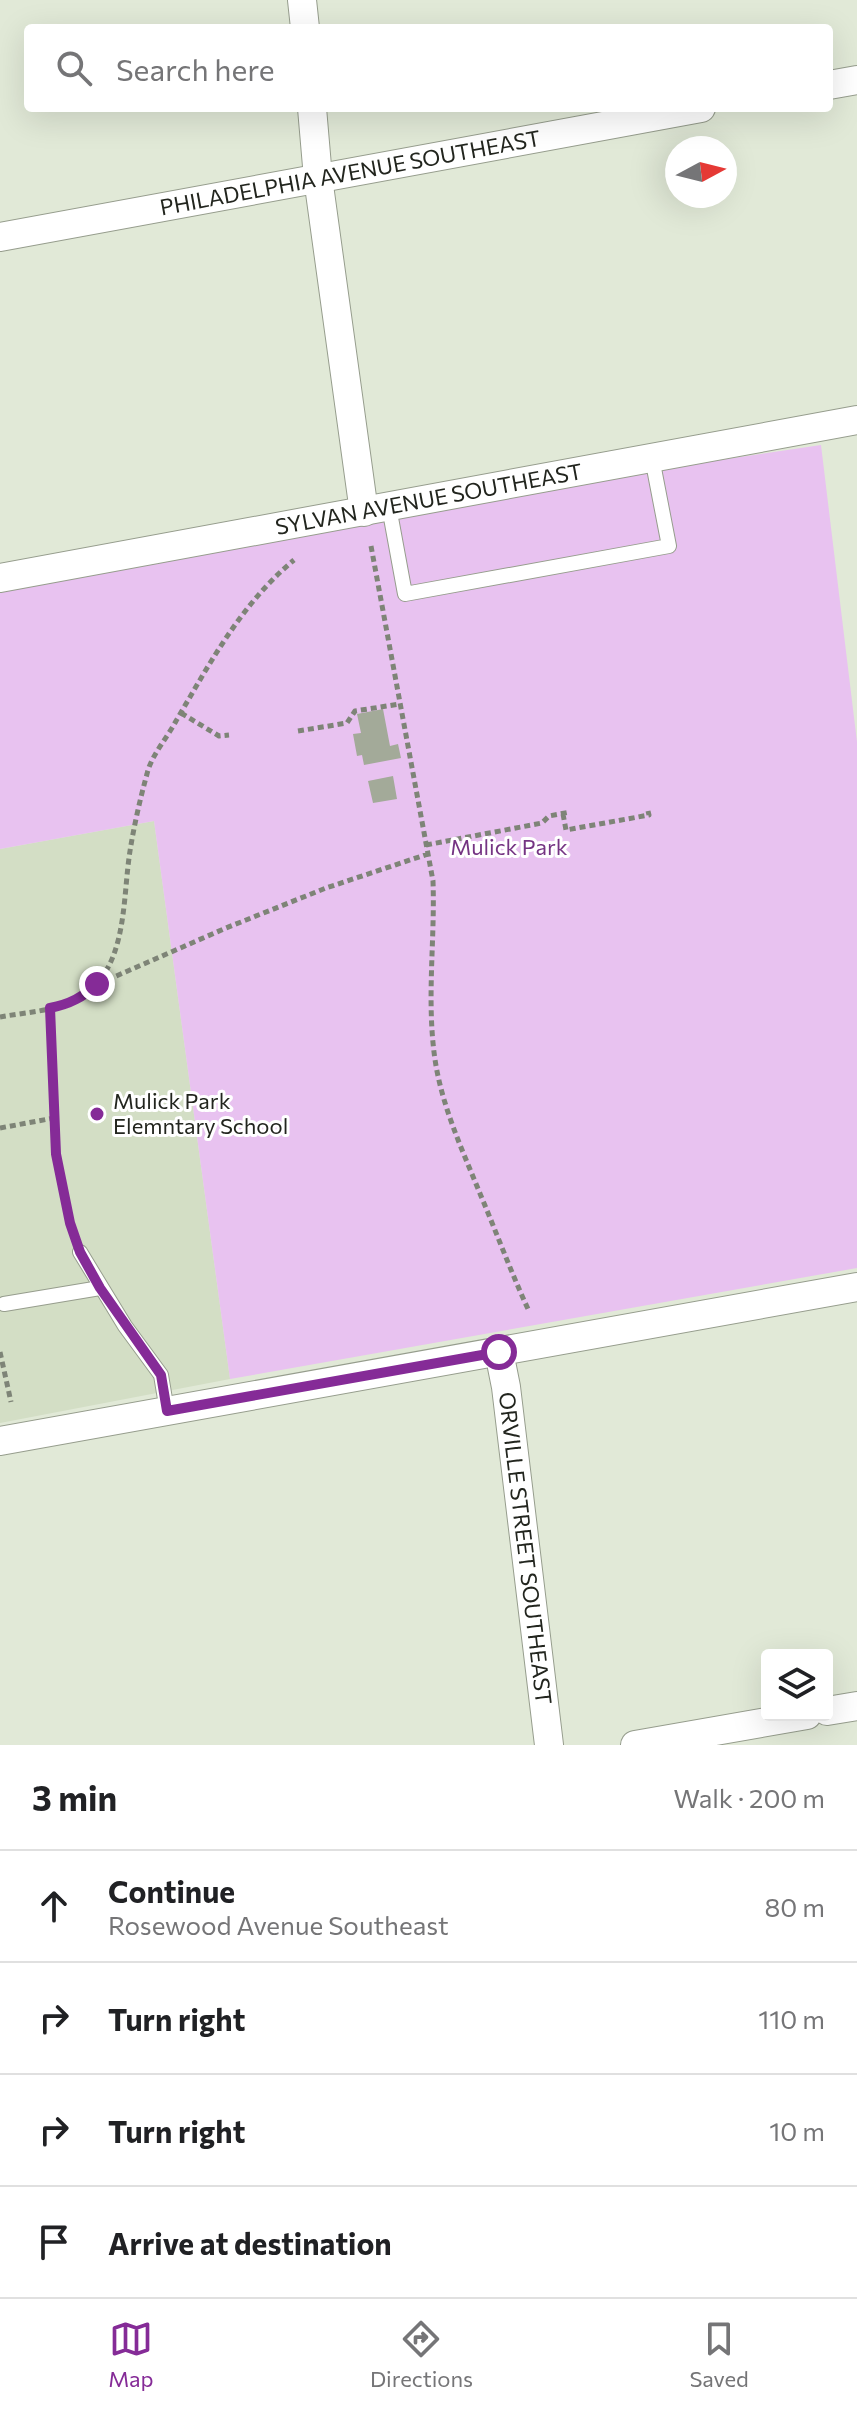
<!DOCTYPE html>
<meta charset="utf-8">
<style>
body{margin:0;font-family:Commissioner,sans-serif;background:#f2f2f2;color:#202124}
.controls{position:absolute;right:24px;bottom:24px;display:grid;overflow:hidden;border-radius:8px;box-shadow:0 8px 32px #0002}
.controls button{width:72px;height:72px;display:grid;place-items:center;padding:0;border:0;border-bottom:2px solid #e0e0e0;background:#fff;color:#202124;font:40px sans-serif}
.compass{position:absolute;left:665px;top:136px;width:72px;height:72px;border-radius:50%;background:#fff;box-shadow:0 8px 32px #0002;rotate:83deg}
.stop{position:absolute;width:24px;height:24px;margin:-18px;border:6px solid #852b97;border-radius:50%;background:#fff}
.stop.end{background:#852b97;border-color:#fff;box-shadow:0 2px 8px #0008}
.list{margin:0;padding:0;list-style:none}
h2{display:flex;justify-content:space-between;align-items:center;height:104px;margin:0;padding:0 32px;font-size:34px}
h2 small{font-size:26px;font-weight:400;color:#757577}
.list li{display:grid;grid-template-columns:52px 1fr auto;gap:24px;align-items:center;box-sizing:border-box;height:112px;padding:0 32px;border-top:2px solid #e0e0e0}
.list b{display:block;font-size:30px;white-space:nowrap}
.list p{margin:0;font-size:26px;white-space:nowrap;color:#757577}
.list em{font-size:26px;font-style:normal;color:#757577}
.icon{flex:none;width:44px;height:44px;fill:none;stroke:currentColor;stroke-width:2;stroke-linecap:round;stroke-linejoin:round}
.map{position:relative;flex:none;width:857px;height:1745px;overflow:hidden}
.search{position:absolute;background:#fff;box-shadow:0 8px 32px #0002;left:24px;right:24px;top:24px;height:88px;display:flex;align-items:center;gap:20px;box-sizing:border-box;padding:0 28px;border-radius:8px;color:#757577;font-size:30px}
.sheet{height:552px;background:#fff}
nav{display:flex;justify-content:space-around;align-items:center;box-sizing:border-box;height:112px;border-top:2px solid #e0e0e0;background:#fff;font-size:22px;color:#757577}
nav a{display:grid;justify-items:center;gap:4px}
nav .on{color:#852b97}
.map>svg:first-child{display:block}
.built{fill:#d3dec5}
.green{fill:#e8c2f0}
.building{fill:#a3aa99}
.lines{fill:none;stroke-linecap:round;stroke-linejoin:round}
.lane-casing{stroke:#969d8d;stroke-width:16}
.street-casing{stroke:#969d8d;stroke-width:30}
.path{stroke:#7e8477;stroke-width:5;stroke-dasharray:6 4;stroke-linecap:butt}
.lane{stroke:#fff;stroke-width:14}
.street{stroke:#fff;stroke-width:28}
.route{stroke:#852b97;stroke-width:10}
.poi-dot{fill:#852b97;stroke:#fff;stroke-width:3}
.labels{text-anchor:middle;stroke-width:6;stroke-linejoin:round;paint-order:stroke}
.street-label{font-size:22px;fill:#22251e;stroke:#fff}
.park-label{font-size:22px;fill:#753483;stroke:#fff}
.poi-label{font-size:22px;fill:#22251e;stroke:#fff;text-anchor:start}
</style>
<div class="map">
<svg width="857" height="1745" viewBox="0 0 857 1745">
<rect width="100%" height="100%" fill="#e1e9d7"/>
<path class="built" d="M154 821 230 1379 0 1423V849Z"/>
<path class="green" d="M821 445 857 742V1268L230 1379 154 821 0 849V587L326 518Z"/>
<path class="building" d="M383 709 390 746 398 744 401 758 364 765 362 755 357 756 353 734 361 733 357 714Z
M393 776 397 799 373 803 368 781Z"/>
<g class="lines">
<defs>
<path id="lane" d="M389 507 405 594 669 546 652 458
M80 1252 125 1326 161 1375 167 1411
M4 1304 100 1288"/>
<g id="street">
<path d="M302 0 305 28"/>
<path d="M829 85 857 80"/>
<path d="M312 108 318 178 364 512"/>
<path id="s1" d="M0 237 701 108"/>
<path id="s2" d="M0 578 857 420"/>
<path id="s3" d="M499 1352 506 1387 549 1745"/>
<path d="M0 1441 857 1287"/>
<path d="M827 1711 857 1706"/>
<path d="M635 1745 807 1715"/>
</g>
</defs>
<use href="#lane" class="lane-casing"/>
<use href="#street" class="street-casing"/>
<path class="path" d="M371 546 433 881C435 938 427 995 434 1052 440 1103 462 1149 481 1196 497 1234 511 1272 528 1309
M181 713 219 736 229 735
M298 731 347 723 355 711 400 704
M563 814 566 830 649 815 648 811
M426 845 542 823 549 816 570 812
M98 984 226 928 326 888 428 854
M50 1008C53 1083 48 1164 75 1236
M0 1017C32 1011 73 1011 96 985 127 950 123 895 130 851 134 826 140 799 147 774 151 756 167 738 176 721 210 663 241 604 294 560
M0 1128 54 1118
M0 1352 11 1402"/>
<use href="#lane" class="lane"/>
<use href="#street" class="street"/>
</g>
<g class="lines">
<path class="route" d="M97 984C83 997 70 1004 50 1008L56 1154 70 1223 80 1252 100 1288 161 1375 167 1411 499 1352"/>
</g>
<circle class="poi-dot" cx="97" cy="1114" r="8"/>
<g class="labels">
<g class="street-label">
<text dy="8" stroke="none"><textPath href="#s1" startOffset="356">PHILADELPHIA AVENUE SOUTHEAST</textPath></text>
<text dy="8" stroke="none"><textPath href="#s2" startOffset="436">SYLVAN AVENUE SOUTHEAST</textPath></text>
<text dy="8" stroke="none"><textPath href="#s3" startOffset="198">ORVILLE STREET SOUTHEAST</textPath></text>
</g>
<g class="park-label">
<text x="509" y="855">Mulick Park</text>
</g>
<g class="poi-label">
<text x="113" y="1109">Mulick Park<tspan x="113" dy="25">Elemntary School</tspan></text>
</g>
</g>
</svg>
<div class="controls">
<button><svg class="icon" aria-label="layers" viewBox="0 0 24 24"><path d="M12 4l9 5-9 5-9-5zM3 14l9 5 9-5"/></svg></button>
</div>
<svg class="compass" viewBox="-18 -18 36 36"><path d="M0-13l5 13h-10z" fill="#e53935"/><path d="M0 13l5-13h-10z" fill="#757577"/></svg>
<div class="stop" style="left:499px;top:1352px"></div>
<div class="stop end" style="left:97px;top:984px"></div>
<div class="search"><svg class="icon" aria-label="search" viewBox="0 0 24 24"><circle cx="10" cy="10" r="6"/><path d="M15 15l6 6"/></svg>Search here</div>
</div>
<section class="sheet">
<h2>3 min<small>Walk · 200 m</small></h2>
<ul class="list">
<li><svg class="icon" aria-label="ahead" viewBox="0 0 24 24"><path d="M12 20V5M6 11l6-6 6 6"/></svg><div><b>Continue</b><p>Rosewood Avenue Southeast</p></div><em>80 m</em></li>
<li><svg class="icon" aria-label="right" viewBox="0 0 24 24"><path d="M7 20v-9h11M14 6l5 5-5 5"/></svg><div><b>Turn right</b></div><em>110 m</em></li>
<li><svg class="icon" aria-label="right" viewBox="0 0 24 24"><path d="M7 20v-9h11M14 6l5 5-5 5"/></svg><div><b>Turn right</b></div><em>10 m</em></li>
<li><svg class="icon" aria-label="arrive" viewBox="0 0 24 24"><path d="M6 21V4h12l-3 4 3 4H6"/></svg><div><b>Arrive at destination</b></div></li>
</ul>
</section>
<nav>
<a class="on"><svg class="icon" aria-label="map" viewBox="0 0 24 24"><path d="M3 6l6-2 6 2 6-2v14l-6 2-6-2-6 2zM9 4v14M15 6v14"/></svg>Map</a>
<a><svg class="icon" aria-label="directions" viewBox="0 0 24 24"><path d="M12 3l9 9-9 9-9-9zM9 14v-3h6M13 9l2 2-2 2"/></svg>Directions</a>
<a><svg class="icon" aria-label="saved" viewBox="0 0 24 24"><path d="M7 4h10v16l-5-4-5 4z"/></svg>Saved</a>
</nav>
